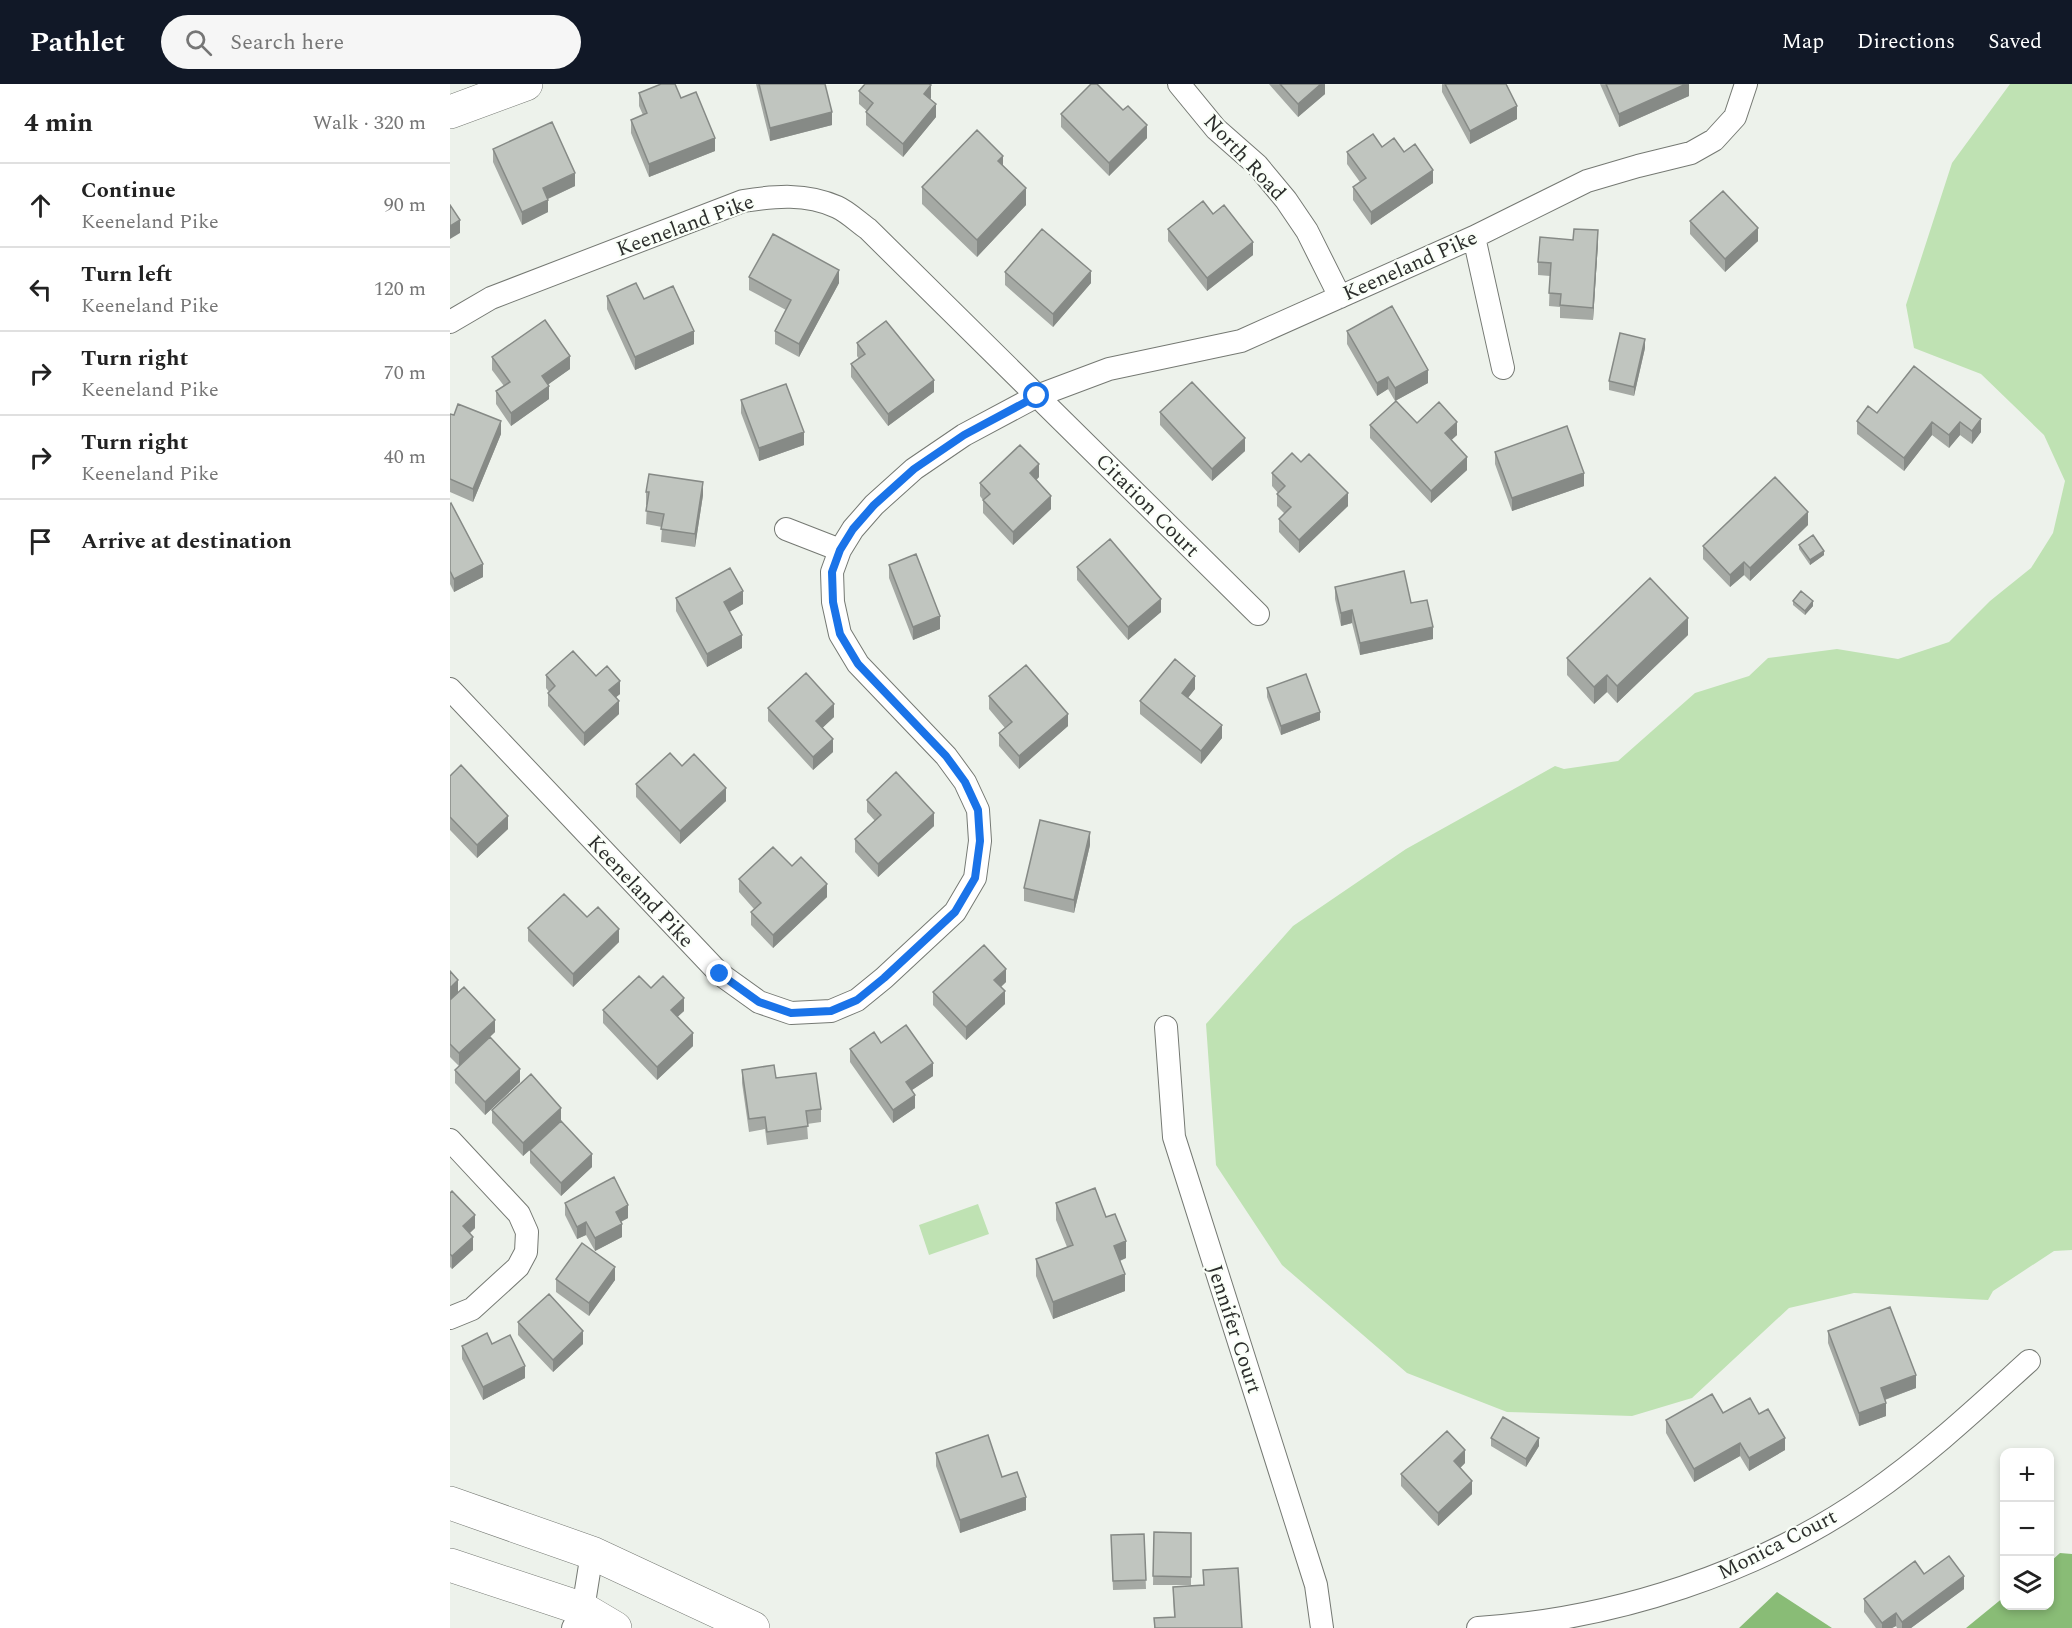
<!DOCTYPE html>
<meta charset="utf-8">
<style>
body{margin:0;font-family:Spectral,serif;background:#f6f6f6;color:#222}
.controls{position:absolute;right:18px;bottom:18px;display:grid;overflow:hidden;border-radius:12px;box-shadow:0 3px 9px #0003}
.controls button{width:54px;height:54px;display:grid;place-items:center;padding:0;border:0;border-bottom:2px solid #e0e0e0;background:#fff;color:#222;font:30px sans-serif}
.stop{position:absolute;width:18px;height:18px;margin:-14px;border:4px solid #1a73e8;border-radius:50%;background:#fff}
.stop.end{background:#1a73e8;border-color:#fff;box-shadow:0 2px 6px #0008}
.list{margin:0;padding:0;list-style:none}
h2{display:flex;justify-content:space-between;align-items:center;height:78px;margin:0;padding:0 24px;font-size:26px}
h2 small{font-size:20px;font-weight:400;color:#767676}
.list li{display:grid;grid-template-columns:39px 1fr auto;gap:18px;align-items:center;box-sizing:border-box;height:84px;padding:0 24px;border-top:2px solid #e0e0e0}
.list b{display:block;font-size:22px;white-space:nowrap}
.list p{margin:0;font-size:20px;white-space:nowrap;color:#767676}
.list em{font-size:20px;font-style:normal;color:#767676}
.icon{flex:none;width:33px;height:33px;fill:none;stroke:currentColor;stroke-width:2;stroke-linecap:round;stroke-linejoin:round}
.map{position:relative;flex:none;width:1622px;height:1544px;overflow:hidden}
header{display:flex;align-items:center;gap:36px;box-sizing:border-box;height:84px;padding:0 30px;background:#111827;color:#fff}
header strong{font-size:28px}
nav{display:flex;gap:33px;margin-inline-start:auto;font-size:21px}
.search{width:420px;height:54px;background:#f6f6f6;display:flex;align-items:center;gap:15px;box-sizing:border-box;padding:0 21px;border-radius:33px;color:#767676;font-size:22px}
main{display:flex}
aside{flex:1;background:#fff}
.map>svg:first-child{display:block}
.green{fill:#bfe2b3}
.forest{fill:#89bc76}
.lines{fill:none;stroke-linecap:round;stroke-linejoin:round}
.minor-casing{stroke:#757973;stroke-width:24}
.secondary-casing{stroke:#757973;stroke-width:34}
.minor{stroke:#fff;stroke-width:22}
.secondary{stroke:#fff;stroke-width:33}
.wall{fill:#a5a9a4}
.shaded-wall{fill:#868a86}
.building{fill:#c0c5bf;stroke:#868a86;stroke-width:1.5}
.route{stroke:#1a73e8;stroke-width:8}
.labels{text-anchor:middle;stroke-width:4.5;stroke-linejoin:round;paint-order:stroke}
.street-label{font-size:21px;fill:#2c2e2c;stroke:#fafff8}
</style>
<header>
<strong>Pathlet</strong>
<div class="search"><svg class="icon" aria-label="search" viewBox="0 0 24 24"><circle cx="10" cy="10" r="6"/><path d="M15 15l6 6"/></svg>Search here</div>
<nav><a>Map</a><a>Directions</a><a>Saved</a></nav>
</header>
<main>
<aside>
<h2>4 min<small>Walk · 320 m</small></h2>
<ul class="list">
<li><svg class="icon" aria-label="ahead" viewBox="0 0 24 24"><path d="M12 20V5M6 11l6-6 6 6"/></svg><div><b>Continue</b><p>Keeneland Pike</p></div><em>90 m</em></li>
<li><svg class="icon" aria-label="left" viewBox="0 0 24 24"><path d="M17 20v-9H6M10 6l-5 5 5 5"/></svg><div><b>Turn left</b><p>Keeneland Pike</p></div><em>120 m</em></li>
<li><svg class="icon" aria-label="right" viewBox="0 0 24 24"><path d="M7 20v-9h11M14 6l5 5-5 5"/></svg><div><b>Turn right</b><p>Keeneland Pike</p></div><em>70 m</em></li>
<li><svg class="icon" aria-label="right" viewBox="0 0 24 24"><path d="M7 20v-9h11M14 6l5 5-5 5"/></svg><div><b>Turn right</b><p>Keeneland Pike</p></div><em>40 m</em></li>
<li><svg class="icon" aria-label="arrive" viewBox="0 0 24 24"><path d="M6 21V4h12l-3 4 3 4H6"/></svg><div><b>Arrive at destination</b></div></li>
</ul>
</aside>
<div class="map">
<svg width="1622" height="1544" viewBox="0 0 1622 1544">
<rect width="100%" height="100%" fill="#edf2eb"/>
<path class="green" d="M1560 0H1622V1166L1604 1167 1543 1207 1538 1216 1404 1209 1339 1224 1242 1314 1182 1332 1057 1328 957 1289 832 1181 766 1081 756 940 843 842 956 765 1105 682 1114 685 1168 677 1245 609 1299 592 1318 574 1387 565 1448 575 1499 558 1540 517 1581 484 1603 449 1615 397 1594 351 1531 290 1464 264 1456 221 1502 79Z
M528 1120 539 1150 479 1171 469 1141Z"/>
<path class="forest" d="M1610 1469 1622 1470V1544H1516L1554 1513V1522H1600V1478Z
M1327 1508 1382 1544H1289Z"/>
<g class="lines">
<defs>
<path id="minor" d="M729 0 766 45 807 81 836 116 857 147 890 213
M1024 153 1053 284
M0 238 41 214 293 117C325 112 356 109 387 123 398 128 408 138 418 145L808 530
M336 445 390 466
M0 605 270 890 309 918 341 929 381 927 407 916 434 894 505 828 525 794 530 757 528 726 515 698 496 672 408 580 390 550 383 518 382 488 390 466 403 445 424 421 464 385 514 351 587 312 659 285 791 257 1024 153 1137 97 1188 82 1241 69 1264 56 1285 33 1296 0
M716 943 724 1053 866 1501 872 1544
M0 1056 69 1130 77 1148 76 1168 68 1183 22 1225 0 1234
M123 1544 133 1525 142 1469
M1028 1544C1165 1535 1307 1489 1419 1411 1477 1371 1527 1324 1579 1277"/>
<path id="secondary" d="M0 28 76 0
M0 1419 142 1469 303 1544
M0 1481 133 1525 165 1544"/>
</defs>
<use href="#minor" class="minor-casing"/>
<use href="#secondary" class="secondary-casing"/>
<use href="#minor" class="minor"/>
<use href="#secondary" class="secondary"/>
</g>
<path class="wall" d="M306 0H375L382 41 320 57Z
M819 0H875V10L848 33Z
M992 0H1056L1067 35 1020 60 992 8Z
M1150 0H1239V12L1169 43Z
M409 7 481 14 480 15 486 33 453 73 416 41V28L417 27 409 20Z
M189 9 231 14 265 67 199 93 181 49V36L193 31 189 22Z
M611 30 697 54 659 92 611 43Z
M932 63 954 68 983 99 921 141 903 116V103L910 98 897 80V68Z
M43 65 125 102 98 115V128L72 141 43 78Z
M553 83 576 121 527 173 472 120V103Z
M763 130 803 171 757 207 718 157V145Z
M1240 137 1308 157 1275 188 1240 150Z
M1148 159 1143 236 1110 234V223L1099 222 1100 192 1088 191V178Z
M555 188 641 199 603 243 555 201Z
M299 193 389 199 349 273 325 260V247L336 226 299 206Z
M157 212 194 215 244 260 185 286 157 225Z
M897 247 978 299 945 317 938 305 927 312 897 260Z
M407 259 484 308 438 342 401 293V280L409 275 407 272Z
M1195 264 1184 312 1159 306V297Z
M42 273 120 285 98 300 99 315 61 342 46 320V307L54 302 42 286Z
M1464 282 1531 348 1522 360 1510 351 1499 364 1482 351 1454 387 1407 350V337L1427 329Z
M291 316 354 361 309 377 291 329Z
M710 328 795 367 762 397 710 341Z
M0 330 51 350 23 418 0 408Z
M967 339 1007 351 1001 356 1017 386 981 419 920 354V341Z
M1045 368 1134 402 1062 427 1045 380Z
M851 378 898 422 849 469 829 448V435L835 430 827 422V410L828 409 822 402V389Z
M589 393 586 396 601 425 563 461 533 429V416L530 412V399Z
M196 408 253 411 245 463 211 458 212 443 196 440 197 421H196Z
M0 420 33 493 4 508 0 500Z
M1358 441 1300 497 1294 491 1280 503 1253 475V462Z
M1349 461 1374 471 1360 481 1349 465Z
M439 481 490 545 463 556 439 494Z
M627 483 711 528 678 556 627 496Z
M885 503 961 519 983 555 910 571 902 539 891 542 885 515Z
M226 514 293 520 279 528 292 564 257 583 226 527Z
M1343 517 1363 522 1355 531 1343 521Z
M1238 551 1167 619 1157 608 1144 620 1117 591V574Z
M96 591 146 592 170 610 166 613 169 630 134 662 98 622V609L99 608 96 604Z
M817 604 870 636 831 651 817 613Z
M745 605 738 614 772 654 751 680 690 630V617Z
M539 612 618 642 569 685 549 662V649L555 644 539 625Z
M318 624 384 633 372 644 383 668 363 686 318 637Z
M232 682 276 717 230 760 186 713V700Z
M0 692 58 745 27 774 0 746Z
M417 716 484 742 428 793 405 768V755L425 737 417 728Z
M640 761 624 829 574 817V804Z
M342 782 377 813 323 864 301 841V828L304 825 289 808V795Z
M137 833 169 858 123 903 78 857V844Z
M0 887 8 908 45 948 11 980 70 998 35 1031 5 999V986L9 982 0 973Z
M556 898 551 903 555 920 516 956 483 921V908Z
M201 904 234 927 227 933 243 962 207 996 153 939V926Z
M431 959 483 992 462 1006 465 1024 443 1039 400 978V965Z
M292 986 326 994 371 1025V1038L357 1040 358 1055 317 1061 315 1045 299 1048 292 999Z
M42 1026 111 1037 142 1083 111 1112 80 1079V1066L73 1072 42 1039Z
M0 1109 25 1144 20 1149 23 1166 2 1185 0 1183Z
M115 1119 178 1134 171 1138 172 1153 145 1167 136 1151 127 1155 115 1131Z
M606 1119 676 1174 670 1177 675 1207 603 1235 586 1192V1175L617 1163 606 1136Z
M106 1195 165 1196 139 1232 106 1208Z
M68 1238 133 1260 103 1288 68 1251Z
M1378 1247 1466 1304 1435 1316 1436 1332 1409 1342 1378 1259Z
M42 1260 75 1294 33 1316 12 1275V1262Z
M1273 1329 1309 1330 1335 1366 1299 1387 1290 1372 1244 1398 1216 1349V1336Z
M1041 1354 1089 1362 1076 1383 1041 1362Z
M486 1369 552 1393 576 1426 510 1449 486 1382Z
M1015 1379 1010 1384 1022 1410 988 1442 951 1402V1390Z
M704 1448 741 1449V1501H703Z
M694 1450 696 1505 663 1506 661 1451Z
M753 1486 792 1544H704V1534L724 1533 723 1503 753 1501Z
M1474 1490 1514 1505 1461 1544H1447L1446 1542 1442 1544H1426L1414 1528V1515Z"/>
<path class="shaded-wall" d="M871 0H875V10L848 33V20Z
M1236 0H1239V12L1169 43V30Z
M481 1V14L474 23V10Z
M486 20V33L453 73V60Z
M1067 22V35L1020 60V47Z
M382 28V41L320 57V44Z
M697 41V54L659 92V79Z
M265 54V67L199 93V80Z
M553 72V89L548 77Z
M983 86V99L921 141V128Z
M125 89V102L93 117V104Z
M576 104V121L527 173V156Z
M98 116V128L72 141V128Z
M10 136V149L0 155V142Z
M1308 144V157L1275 188V175Z
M1148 146V159L1143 236V224Z
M803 158V171L757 207V194Z
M389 186V199L349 273V260Z
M641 187V199L603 243V230Z
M244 247V260L185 286V273Z
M1195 255V264L1184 312V303Z
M120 272V285L92 305V292Z
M978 286V299L945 317V304Z
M938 293V305L927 312V299Z
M484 296V308L438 342V330Z
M99 302V315L61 342V329Z
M1531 335V348L1522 360V347Z
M51 337V350L23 418V405Z
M1007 338V351L995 362V349Z
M1482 338V351L1454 387V374Z
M1510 338V351L1499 364V351Z
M354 348V361L309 377V364Z
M795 354V367L762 397V385Z
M1017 373V386L981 419V407Z
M589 380V393L580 402V389Z
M1134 389V402L1062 427V414Z
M253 398V411L245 463V450Z
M898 409V422L849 469V456Z
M601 412V425L563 461V448Z
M1358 428V441L1300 497V484Z
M1374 467V471L1360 481V476Z
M1294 478V491L1280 503V491Z
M33 480V493L4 508V495Z
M293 507V520L274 531V518Z
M711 515V528L678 556V543Z
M1363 517V522L1355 531V527Z
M902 526V539L891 542V529Z
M490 532V545L463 556V543Z
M1238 534V551L1167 619V602Z
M983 543V555L910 571V559Z
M292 551V564L257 583V570Z
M1157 591V608L1144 620V603Z
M745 592V605L732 621V609Z
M170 597V610L159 619V606Z
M169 617V630L134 662V649Z
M384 620V633L366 650V637Z
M870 628V636L831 651V642Z
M618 630V642L569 685V672Z
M772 641V654L751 680V667Z
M383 655V668L363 686V673Z
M276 704V717L230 760V747Z
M484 729V742L428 793V780Z
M58 732V745L27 774V761Z
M640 748V761L624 829V816Z
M377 800V813L323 864V851Z
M169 845V858L123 903V890Z
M556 885V898L544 909V896Z
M8 896V909L0 917V904Z
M555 907V920L516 956V943Z
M234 914V927L221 939V926Z
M45 936V948L9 982V969Z
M243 949V962L207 996V983Z
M483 979V992L456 1010V998Z
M70 985V998L35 1031V1018Z
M465 1011V1024L443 1039V1026Z
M111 1024V1037L73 1072V1059Z
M142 1070V1083L111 1112V1099Z
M178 1121V1134L166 1140V1128Z
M25 1131V1144L13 1155V1142Z
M136 1138V1151L127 1155V1143Z
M172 1140V1153L145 1167V1154Z
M23 1153V1166L2 1185V1172Z
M676 1157V1174L664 1179V1162Z
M165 1183V1196L139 1232V1219Z
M675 1190V1207L603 1235V1218Z
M133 1247V1260L103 1288V1276Z
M75 1282V1294L33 1316V1303Z
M1466 1291V1304L1431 1317V1304Z
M1436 1319V1332L1409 1342V1329Z
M1089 1354V1362L1076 1383V1375Z
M1335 1354V1366L1299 1387V1374Z
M1290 1359V1372L1244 1398V1385Z
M1015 1366V1379L1004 1390V1377Z
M1022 1397V1410L988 1442V1429Z
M576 1413V1426L510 1449V1436Z
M1514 1492V1505L1461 1544H1452V1538Z
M1446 1529V1542L1442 1544H1432V1539Z"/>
<path class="building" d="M211 0H225L231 14 246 8 265 54 199 80 181 36 197 29 189 9Z
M309 0H375L382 28 320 44Z
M415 0H479L481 1 474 10 486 20 453 60 416 28 423 19 409 7Z
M641 0H647L673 26 678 22 697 41 659 79 611 30Z
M830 0H871L848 20Z
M995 0H1056L1067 22 1020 47Z
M1156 0H1236L1169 30Z
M102 38 125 89 93 104 98 116 72 128 43 65Z
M527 46 553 72 548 77 576 104 527 156 472 103Z
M923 50 932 63 944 54 954 68 965 60 983 86 921 128 903 103 916 94 897 68Z
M1273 107 1308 144 1275 175 1240 137Z
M753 117 763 130 774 121 803 158 757 194 718 145Z
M0 121 10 136 0 142Z
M592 145 641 187 603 230 555 188Z
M1124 145 1148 146 1143 224 1110 221 1111 210 1099 209 1101 179 1088 178 1090 153 1123 156Z
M323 150 389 186 349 260 325 247 341 216 299 193Z
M186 199 194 215 223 202 244 247 185 273 157 212Z
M942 222 978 286 945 304 938 293 927 299 897 247Z
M95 236 120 272 92 292 99 302 61 329 46 307 60 298 42 273Z
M436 237 484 296 438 330 401 280 415 270 407 259Z
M1170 249 1195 255 1184 303 1159 297Z
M1464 282 1531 335 1522 347 1510 338 1499 351 1482 338 1454 374 1407 337 1418 322 1427 329Z
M742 298 795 354 762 385 710 328Z
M336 300 354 348 309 364 291 316Z
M946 317 967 339 989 318 1007 338 995 349 1017 373 981 407 920 341Z
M8 320 51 337 23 405 0 395V330L4 331Z
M1117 342 1134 389 1062 414 1045 368Z
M570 361 589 380 580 389 601 412 563 448 533 416 540 410 530 399Z
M842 369 851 378 859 370 898 409 849 456 829 435 841 423 827 410 835 402 822 389Z
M199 390 253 398 245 450 211 445 214 430 196 427 199 408H196Z
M1325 393 1358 428 1300 484 1294 478 1280 491 1253 462Z
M1 419 33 480 4 495 0 487V420Z
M1363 451 1374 467 1360 476 1349 461Z
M660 455 711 515 678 543 627 483Z
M466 470 490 532 463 543 439 481Z
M280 484 293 507 274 518 292 551 257 570 226 514Z
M954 487 961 519 977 516 983 543 910 559 902 526 891 529 885 503Z
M1200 494 1238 534 1167 602 1157 591 1144 603 1117 574Z
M1351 507 1363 517 1355 527 1343 517Z
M123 567 146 592 157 582 170 597 159 606 169 617 134 649 98 609 105 602 96 591Z
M725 575 745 592 732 609 772 641 751 667 690 617Z
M576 581 618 630 569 672 549 649 562 638 539 612Z
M356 589 384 620 366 637 383 655 363 673 318 624Z
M856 590 870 628 831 642 817 604Z
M220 669 232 682 244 670 276 704 230 747 186 700Z
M11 681 58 732 27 761 0 733V692Z
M446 688 484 729 428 780 405 755 431 731 417 716Z
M590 736 640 748 624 816 574 804Z
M323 763 342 782 351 773 377 800 323 851 301 828 311 819 289 795Z
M114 810 137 833 148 823 169 845 123 890 78 844Z
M534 861 556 885 544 896 555 907 516 943 483 908Z
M0 887 8 896 0 904Z
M189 892 201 904 213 892 234 914 221 926 243 949 207 983 153 926Z
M14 903 45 936 9 969 0 960V916Z
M456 941 483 979 456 998 465 1011 443 1026 400 965 424 948 431 959Z
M40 953 70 985 35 1018 5 986Z
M324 981 326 994 366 989 371 1025 356 1027 358 1042 317 1048 315 1033 299 1035 292 986Z
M81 990 111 1024 73 1059 42 1026Z
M111 1037 142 1070 111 1099 80 1066Z
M164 1093 178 1121 166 1128 172 1140 145 1154 136 1138 127 1143 115 1119Z
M645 1104 656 1133 665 1130 676 1157 664 1162 675 1190 603 1218 586 1175 623 1161 606 1119Z
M2 1107 25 1131 13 1142 23 1153 2 1172 0 1170V1109Z
M132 1159 165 1183 139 1219 106 1195Z
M99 1210 133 1247 103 1276 68 1238Z
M1440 1223 1466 1291 1431 1304 1436 1319 1409 1329 1378 1247Z
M37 1249 42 1260 60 1251 75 1282 33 1303 12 1262Z
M1262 1310 1273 1329 1300 1314 1309 1330 1318 1325 1335 1354 1299 1374 1290 1359 1244 1385 1216 1336Z
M1053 1333 1089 1354 1076 1375 1041 1354Z
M997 1347 1015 1366 1004 1377 1022 1397 988 1429 951 1390Z
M538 1351 552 1393 567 1388 576 1413 510 1436 486 1369Z
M704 1448 741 1449V1493L703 1492Z
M694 1450 696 1496 663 1497 661 1451Z
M1499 1472 1514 1492 1452 1538 1446 1529 1432 1539 1414 1515 1465 1477 1474 1490Z
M788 1484 792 1544H705L704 1534 725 1533 723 1503 754 1501 753 1486Z"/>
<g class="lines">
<path class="route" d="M270 890 309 918 341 929 381 927 407 916 434 894 505 828 525 794 530 757 528 726 515 698 496 672 408 580 390 550 383 518 382 488 390 466 403 445 424 421 464 385 514 351 587 312"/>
</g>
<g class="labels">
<g class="street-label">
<text transform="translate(795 73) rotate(47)" y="7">North Road</text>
<text transform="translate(235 141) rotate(-20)" y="7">Keeneland Pike</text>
<text transform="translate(960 181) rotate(-24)" y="7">Keeneland Pike</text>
<text transform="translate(698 421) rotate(45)" y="7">Citation Court</text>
<text transform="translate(191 807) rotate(47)" y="7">Keeneland Pike</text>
<text transform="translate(785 1245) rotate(72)" y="7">Jennifer Court</text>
<text transform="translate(1327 1460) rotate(-27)" y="7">Monica Court</text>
</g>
</g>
</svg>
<div class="controls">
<button>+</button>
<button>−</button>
<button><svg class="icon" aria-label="layers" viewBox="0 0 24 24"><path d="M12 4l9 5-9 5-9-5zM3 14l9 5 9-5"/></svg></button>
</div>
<div class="stop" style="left:587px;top:312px"></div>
<div class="stop end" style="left:270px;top:890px"></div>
</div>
</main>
